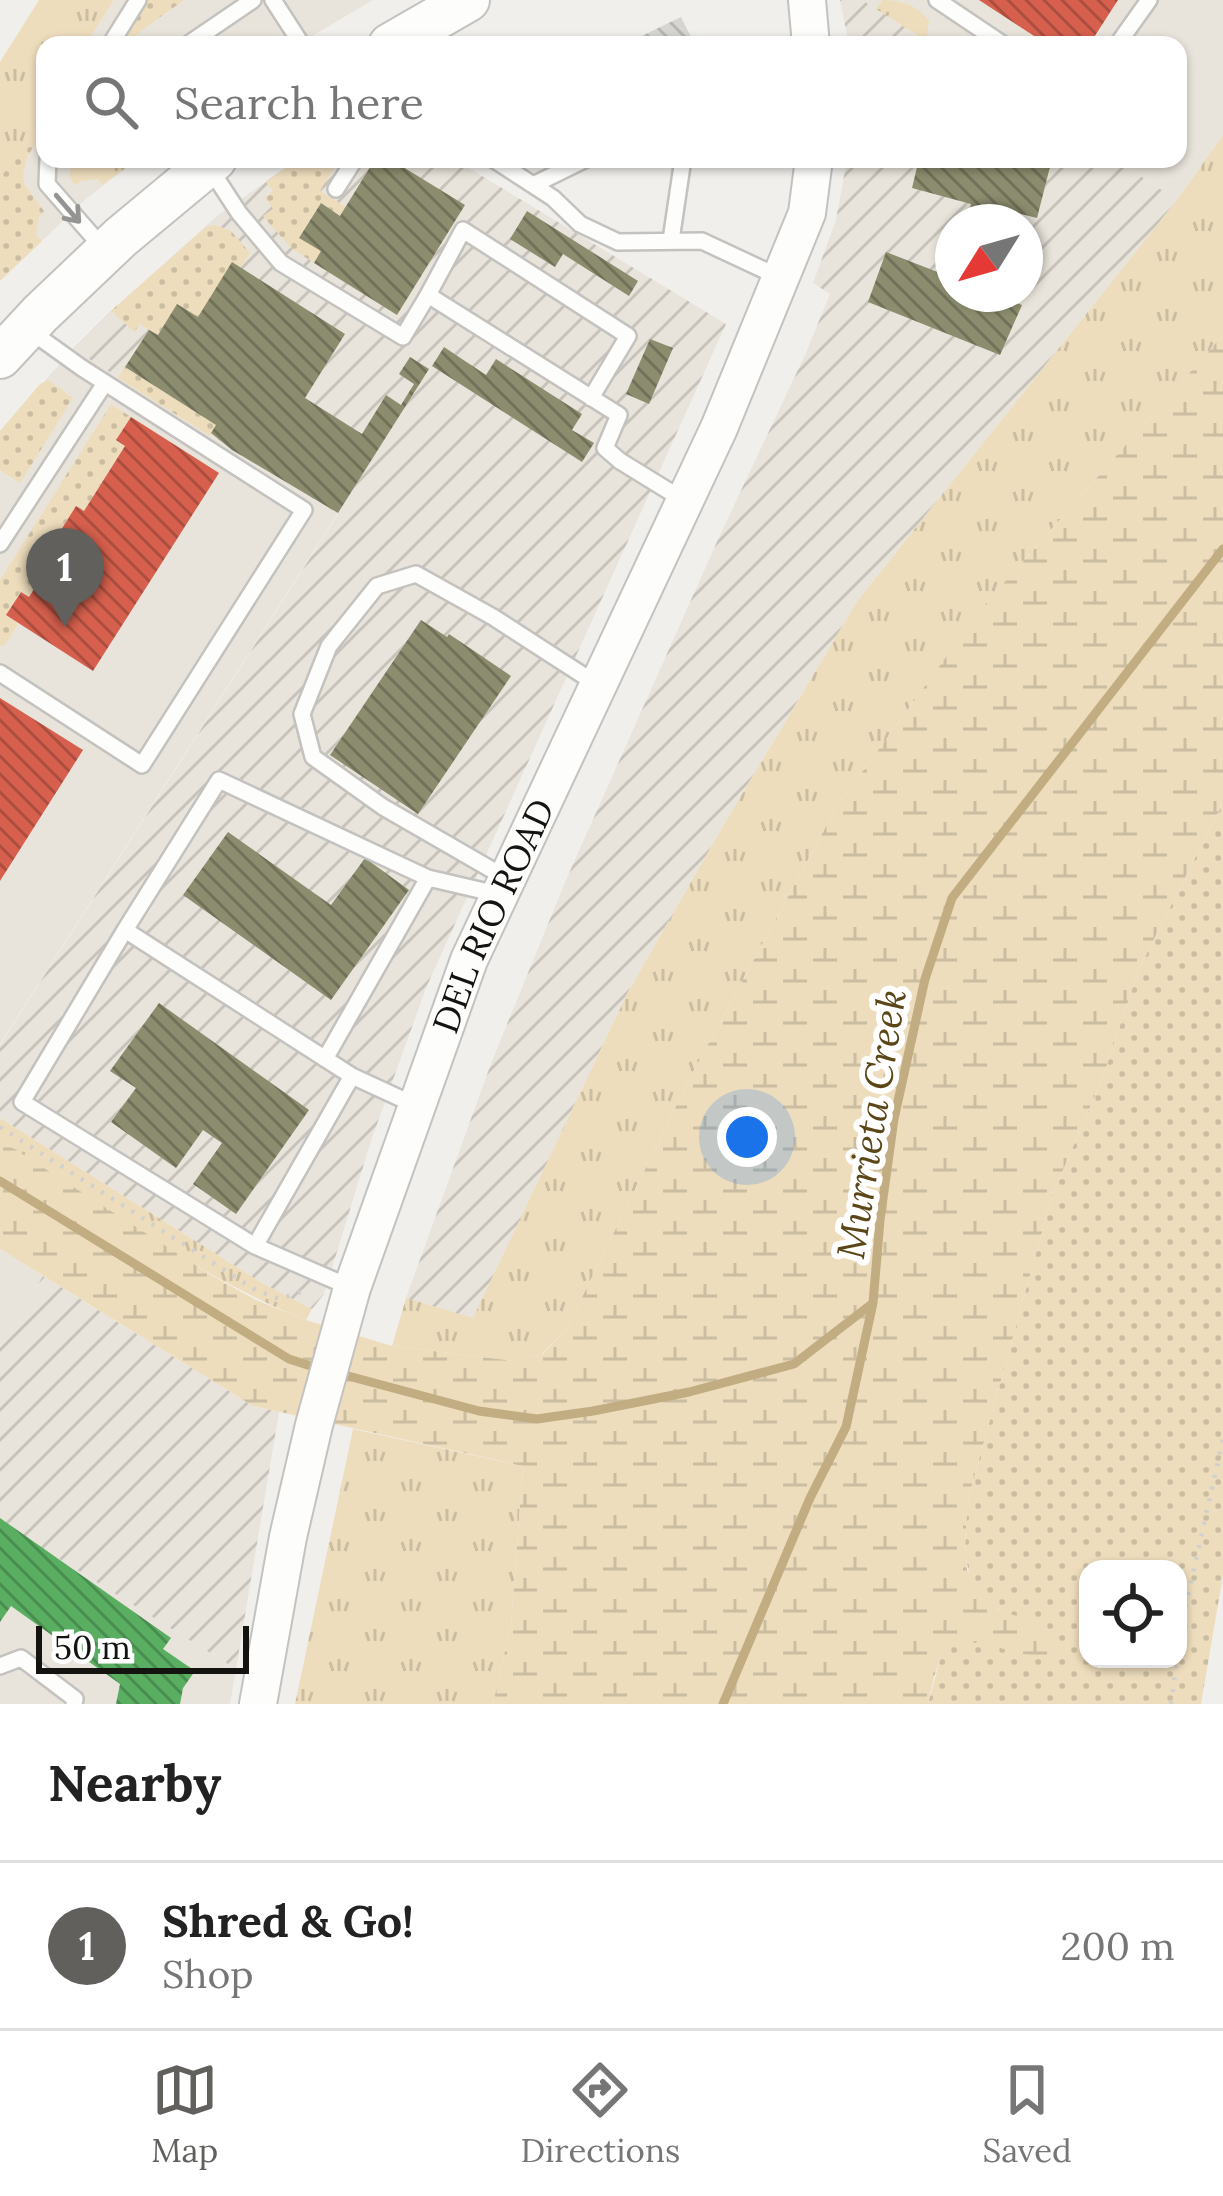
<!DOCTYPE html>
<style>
body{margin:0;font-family:Lora,serif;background:#f2f2f2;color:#222}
.controls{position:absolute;right:36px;bottom:36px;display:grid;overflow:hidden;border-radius:24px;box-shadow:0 3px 9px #0004}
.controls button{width:108px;height:108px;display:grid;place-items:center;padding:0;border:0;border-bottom:3px solid #e0e0e0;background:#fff;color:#222;font:60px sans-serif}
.compass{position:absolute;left:935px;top:204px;width:108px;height:108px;border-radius:50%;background:#fff;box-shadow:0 3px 9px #0004;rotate:233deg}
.scale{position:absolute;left:36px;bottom:30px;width:213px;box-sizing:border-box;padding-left:12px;border:6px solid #141310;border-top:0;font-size:33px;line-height:42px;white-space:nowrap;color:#141310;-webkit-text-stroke:9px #fff;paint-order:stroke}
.you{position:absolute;left:747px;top:1137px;width:42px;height:42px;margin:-30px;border:9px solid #fff;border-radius:50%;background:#1a73e8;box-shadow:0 0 0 18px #1a73e833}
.badge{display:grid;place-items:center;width:78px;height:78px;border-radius:50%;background:#61605d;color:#fff;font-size:39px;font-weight:700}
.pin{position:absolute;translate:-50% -99px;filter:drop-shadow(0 3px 6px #0008)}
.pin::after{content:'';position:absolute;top:63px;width:42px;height:36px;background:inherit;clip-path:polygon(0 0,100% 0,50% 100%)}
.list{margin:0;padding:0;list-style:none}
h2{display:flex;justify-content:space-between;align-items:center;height:156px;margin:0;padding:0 48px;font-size:51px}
h2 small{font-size:39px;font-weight:400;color:#767676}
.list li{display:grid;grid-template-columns:78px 1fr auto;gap:36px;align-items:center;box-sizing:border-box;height:168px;padding:0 48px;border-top:3px solid #e0e0e0}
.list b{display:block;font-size:45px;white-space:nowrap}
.list p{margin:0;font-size:39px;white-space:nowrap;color:#767676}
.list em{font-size:39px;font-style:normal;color:#767676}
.icon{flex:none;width:66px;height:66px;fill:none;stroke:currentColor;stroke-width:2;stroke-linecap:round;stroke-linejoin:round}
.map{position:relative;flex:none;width:1223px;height:1704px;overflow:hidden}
.search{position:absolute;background:#fff;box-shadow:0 3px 9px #0004;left:36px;right:36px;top:36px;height:132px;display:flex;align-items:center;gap:30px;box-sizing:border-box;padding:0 42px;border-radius:24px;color:#767676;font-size:45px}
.sheet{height:324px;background:#fff}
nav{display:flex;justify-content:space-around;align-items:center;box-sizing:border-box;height:168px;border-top:3px solid #e0e0e0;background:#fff;font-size:33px;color:#767676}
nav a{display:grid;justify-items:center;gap:6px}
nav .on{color:#61605d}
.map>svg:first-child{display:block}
.built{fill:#e9e4db}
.industrial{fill:url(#industrial-furrows);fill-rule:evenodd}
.grass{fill:url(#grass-tufts)}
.wetland{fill:url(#wetland-marsh)}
.park{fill:url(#park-dots);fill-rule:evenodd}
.shops{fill:url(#shops-back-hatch)}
.public{fill:url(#public-back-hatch)}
.industry{fill:url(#industry-back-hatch)}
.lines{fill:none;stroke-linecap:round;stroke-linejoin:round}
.stream{stroke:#c2ad83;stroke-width:9}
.building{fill:url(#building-back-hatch)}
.service-casing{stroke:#c4c2bf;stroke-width:20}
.tertiary-casing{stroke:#c4c2bf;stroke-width:40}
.secondary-casing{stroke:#c4c2bf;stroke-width:46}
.path{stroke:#d1d0cf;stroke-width:4.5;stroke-dasharray:3 9;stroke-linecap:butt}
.service{stroke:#fdfdfc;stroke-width:15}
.tertiary{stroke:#fdfdfc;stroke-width:36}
.secondary{stroke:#fdfdfc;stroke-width:42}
.oneway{stroke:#949492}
.labels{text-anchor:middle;stroke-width:12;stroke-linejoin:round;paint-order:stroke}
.street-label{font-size:36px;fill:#141310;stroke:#fff}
.water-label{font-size:39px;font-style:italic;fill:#5b4617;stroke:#fff}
</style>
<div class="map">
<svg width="1223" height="1704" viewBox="0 0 1223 1704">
<defs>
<pattern id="industrial-furrows" width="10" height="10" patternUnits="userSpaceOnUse" patternTransform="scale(3)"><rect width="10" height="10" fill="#e9e4db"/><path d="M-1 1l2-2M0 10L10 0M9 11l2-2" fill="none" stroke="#c7c3bb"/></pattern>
<pattern id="grass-tufts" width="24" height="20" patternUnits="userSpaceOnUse" patternTransform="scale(3)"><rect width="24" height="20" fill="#eeddbd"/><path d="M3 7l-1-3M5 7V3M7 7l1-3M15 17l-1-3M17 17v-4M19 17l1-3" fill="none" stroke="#cbbda1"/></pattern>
<pattern id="wetland-marsh" width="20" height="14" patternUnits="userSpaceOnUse" patternTransform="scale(3)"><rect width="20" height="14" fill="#eeddbd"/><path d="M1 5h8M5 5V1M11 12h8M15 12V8" fill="none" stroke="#cbbda1"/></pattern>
<pattern id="park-dots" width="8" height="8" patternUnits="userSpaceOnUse" patternTransform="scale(3)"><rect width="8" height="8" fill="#eeddbd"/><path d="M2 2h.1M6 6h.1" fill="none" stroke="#cbbda1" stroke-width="1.8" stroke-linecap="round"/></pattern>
<pattern id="shops-back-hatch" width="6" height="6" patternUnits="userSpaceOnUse" patternTransform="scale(3)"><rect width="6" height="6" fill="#d6604d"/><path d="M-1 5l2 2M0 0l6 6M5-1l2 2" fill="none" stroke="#ac4e3f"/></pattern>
<pattern id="public-back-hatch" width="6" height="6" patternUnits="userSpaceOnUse" patternTransform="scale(3)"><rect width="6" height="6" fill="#5aae61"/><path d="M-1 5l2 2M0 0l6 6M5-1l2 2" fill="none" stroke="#498c4f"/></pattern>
<pattern id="industry-back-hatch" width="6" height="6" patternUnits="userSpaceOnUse" patternTransform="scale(3)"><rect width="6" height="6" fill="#8c8c6e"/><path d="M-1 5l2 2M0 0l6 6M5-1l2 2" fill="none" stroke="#717159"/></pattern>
<pattern id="building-back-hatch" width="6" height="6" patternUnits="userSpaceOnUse" patternTransform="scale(3)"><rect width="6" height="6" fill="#d6d5d2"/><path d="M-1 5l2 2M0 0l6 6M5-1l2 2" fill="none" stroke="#b7b6b3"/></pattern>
</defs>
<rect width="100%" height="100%" fill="#f1efec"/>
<path class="built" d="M114 0H373L297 45H85Z
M862 0H1223V135L1177 200 1114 159H1178V45H933Z
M45 108V159H138L87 198 0 281V179Z
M73 349 338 513 0 1044V431Z
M0 1249 43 1276 0 1347Z
M0 1522 236 1669 230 1704H0Z"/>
<path class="industrial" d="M840 0H862L933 45H849Z
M298 159H454L726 324 426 988 371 1141 324 1294 312 1309 262 1283 0 1118V1045L338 514 73 349 111 311 217 216Z
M847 159H1114L1177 200 858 600 726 821 628 992 473 1319 406 1298 492 1061 566 880 720 535 805 355 830 294 813 283 836 220ZM953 222H1025V294H953Z
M43 1276 253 1406 279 1412 236 1669 0 1522V1347Z"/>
<path class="grass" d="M39 0H114L85 45H45V108L0 179V62Z
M882 0C901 0 917 5 929 21L927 35 943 45H933L876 9Z
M1223 135V335L981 609 836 808 691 1076 567 1328 542 1354 515 1361 392 1346 406 1298 473 1318 628 992 726 821 858 600 1177 200Z
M73 159H88L94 166 102 159H138L102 185 98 179 81 181 75 185 69 177Z
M0 1118 262 1283 312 1309 306 1320C196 1276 99 1203 0 1140Z
M353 1429 523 1466 511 1624 493 1704H295Z"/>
<path class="wetland" d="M1223 335V803L1139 969 1103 1077 1052 1196 969 1496 965 1539 967 1570 998 1609 1035 1622 1058 1642 1057 1653 1040 1657 945 1645 934 1677 928 1704H493L511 1624 523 1466 253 1406 0 1249V1140L211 1275 256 1300 306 1320 392 1346 514 1361 543 1354 567 1328 691 1076 836 808 981 609Z"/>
<path class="park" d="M148 0H184L135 35 140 45H119Z
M45 108V128L27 157 23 176 25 185 44 211 39 217 36 235 42 241 0 281V179Z
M298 159H339L320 191 346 207 340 216 320 204 299 237 321 251 314 263 290 247 263 216 273 209 265 198 273 191 266 182Z
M214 225 230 230 250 253 241 267 232 263 198 317 177 305 158 335 140 324 134 332 111 311 206 227Z
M125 367 216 425 210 436 118 378Z
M48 380 73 398 20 483 0 470V431L40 384Z
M111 404 131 417 116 440 125 446 84 511 76 506 48 550 55 556 29 597 20 592 6 614 18 624 5 645 0 646V580Z
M1223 803V1575L1201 1704H928L944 1645C951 1644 958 1642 965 1642 997 1642 1024 1662 1057 1653V1642C1050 1636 1043 1628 1035 1623 1024 1616 1010 1616 999 1609 956 1585 965 1538 969 1496L1052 1196 1103 1077 1139 969ZM1088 1569H1178V1659H1088Z"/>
<path class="shops" d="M979 0H1118L1089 45H1048Z
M131 417 219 473 93 671 6 615 21 592 29 597 55 556 48 551 76 506 84 511 125 446 116 440Z
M0 698 83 750 0 881Z"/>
<path class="public" d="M0 1518 171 1638 163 1649 195 1671 183 1688 180 1704H116L120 1684 11 1606 0 1622Z"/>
<path class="industry" d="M375 159H390L465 205 397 315 314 263 321 251 299 238 321 203 340 216Z
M919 159H1052L1037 218 1017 213 1014 222H966L971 204 912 188Z
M527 211 638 281 629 296 563 254 555 267 510 239Z
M886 252 953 278V294H994L1022 305 1000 355 868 302Z
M232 262 345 334 305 398 362 434 386 395 401 405 414 384 399 374 410 357 429 369 338 513 232 450 211 433 216 425 125 367 149 330 158 335 177 304 198 317Z
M650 339 673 348 649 404 626 394Z
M444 347 486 375 496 359 582 414 572 430 594 443 582 462 432 366Z
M421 620 447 637 449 634 511 676 418 814 330 755Z
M228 832 331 905 365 858 409 890 331 1000 183 895Z
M159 1003 309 1110 236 1214 193 1184 222 1143 203 1130 176 1168 111 1122 136 1088 110 1071Z"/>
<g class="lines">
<path class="stream" d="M0 1181 289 1359 320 1369
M337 1373 479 1411 537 1419 593 1411 689 1392 794 1364 873 1303
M723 1704 810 1498 846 1427 873 1303 880 1220 894 1119 925 979 952 898 1223 549"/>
</g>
<path class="building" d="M681 17 695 45H623Z"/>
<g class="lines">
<defs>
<path id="service" d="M273 0 302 45
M937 0 1004 45
M110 45 138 0
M187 45 253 0
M1117 45 1149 0
M48 159 47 184 103 248
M493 159 553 198 580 224 618 242 702 241 779 277
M209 167 239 213 281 263 403 337 428 295 619 415 605 448 620 461 685 501
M533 185 586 159
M336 189 355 159
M671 240 683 159
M428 295 463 230 628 336 591 398
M0 544 105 383
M0 673 142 765 304 510 82 368 29 330
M506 878 383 807 313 757 302 714 329 646 377 586 416 574 493 617 598 685
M125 930 219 780 428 878 497 894
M325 1059 428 878
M255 1246 22 1102 125 930 352 1076
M352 1288 255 1246 352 1076 417 1106
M0 1666 21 1658 75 1699 74 1704"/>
<g id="tertiary">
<path d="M807 0 811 45"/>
<path id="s1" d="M258 1704 288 1537 314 1425 352 1288 469 960 719 428 807 213 814 159"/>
</g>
<path id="secondary" d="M390 45 468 0
M0 357 40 314 121 237 215 159"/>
</defs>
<use href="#service" class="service-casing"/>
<use href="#tertiary" class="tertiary-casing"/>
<use href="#secondary" class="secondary-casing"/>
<path class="path" d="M0 1127 254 1289 279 1299 307 1290
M1178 1654 1184 1613 1223 1439
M1171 1704 1177 1659"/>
<use href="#service" class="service"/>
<use href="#tertiary" class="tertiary"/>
<use href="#secondary" class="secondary"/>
</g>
<defs><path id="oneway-shaft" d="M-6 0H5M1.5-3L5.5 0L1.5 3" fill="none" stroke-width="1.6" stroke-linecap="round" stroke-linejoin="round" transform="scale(3)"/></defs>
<use class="oneway" href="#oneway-shaft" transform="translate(68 209) rotate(49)"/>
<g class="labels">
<g class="street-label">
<text dy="13" stroke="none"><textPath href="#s1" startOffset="825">DEL RIO ROAD</textPath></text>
</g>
<g class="water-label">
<text transform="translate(871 1124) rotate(-81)" y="14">Murrieta Creek</text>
</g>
</g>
</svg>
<div class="controls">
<button><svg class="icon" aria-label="locate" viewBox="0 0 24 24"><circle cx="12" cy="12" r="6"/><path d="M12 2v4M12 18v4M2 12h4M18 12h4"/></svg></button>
</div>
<svg class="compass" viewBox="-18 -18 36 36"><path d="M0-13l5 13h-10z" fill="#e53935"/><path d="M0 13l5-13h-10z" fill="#767676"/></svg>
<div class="scale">50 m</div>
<div class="you"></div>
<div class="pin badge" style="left:65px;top:627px">1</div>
<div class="search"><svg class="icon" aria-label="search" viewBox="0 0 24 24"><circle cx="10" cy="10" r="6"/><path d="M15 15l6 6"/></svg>Search here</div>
</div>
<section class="sheet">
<h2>Nearby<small></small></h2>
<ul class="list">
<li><span class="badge">1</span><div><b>Shred &amp; Go!</b><p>Shop</p></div><em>200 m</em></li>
</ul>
</section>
<nav>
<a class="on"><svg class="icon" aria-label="map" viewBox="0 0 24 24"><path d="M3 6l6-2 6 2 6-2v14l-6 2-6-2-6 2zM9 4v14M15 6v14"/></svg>Map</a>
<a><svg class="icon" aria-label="directions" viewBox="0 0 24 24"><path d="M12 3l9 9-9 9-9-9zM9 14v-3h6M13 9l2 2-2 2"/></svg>Directions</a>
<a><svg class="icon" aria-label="saved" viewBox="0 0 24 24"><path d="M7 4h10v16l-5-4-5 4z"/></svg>Saved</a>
</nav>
